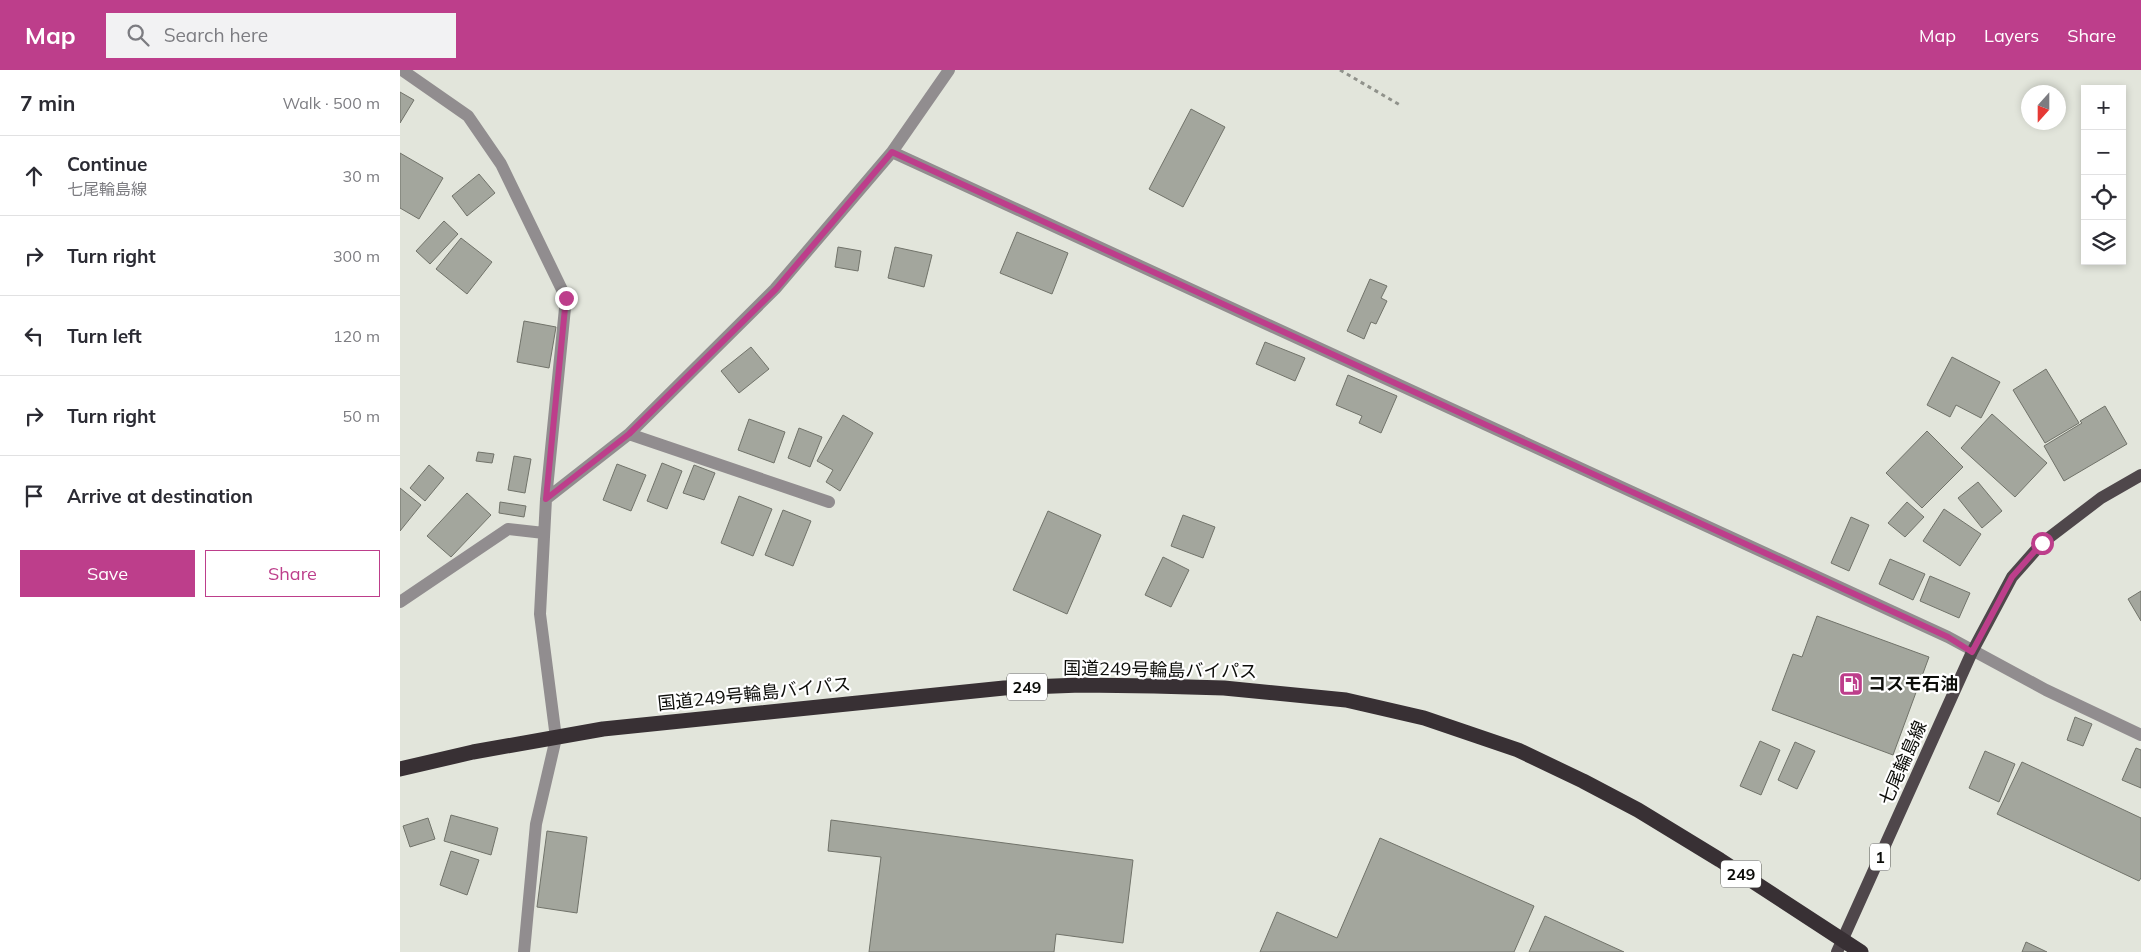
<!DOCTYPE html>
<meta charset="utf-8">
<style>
body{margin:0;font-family:Mulish,"Noto Sans JP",sans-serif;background:#f2f2f3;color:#2b2b33}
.controls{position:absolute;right:15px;top:15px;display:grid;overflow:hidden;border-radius:0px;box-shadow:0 2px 8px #0003}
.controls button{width:45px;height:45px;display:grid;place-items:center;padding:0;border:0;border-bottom:1px solid #e1e1e2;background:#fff;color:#2b2b33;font:25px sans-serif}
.compass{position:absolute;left:1621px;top:15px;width:45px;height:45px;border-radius:50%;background:#fff;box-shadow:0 2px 8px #0003;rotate:201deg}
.stop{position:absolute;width:15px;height:15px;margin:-11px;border:4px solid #bd3e8b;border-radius:50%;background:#fff}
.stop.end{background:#bd3e8b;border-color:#fff;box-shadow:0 1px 5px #0008}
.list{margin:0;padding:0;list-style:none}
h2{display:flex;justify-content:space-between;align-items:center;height:65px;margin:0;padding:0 20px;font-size:21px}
h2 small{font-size:16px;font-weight:400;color:#7c7c81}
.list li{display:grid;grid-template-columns:32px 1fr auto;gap:15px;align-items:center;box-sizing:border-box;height:80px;padding:0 20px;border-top:1px solid #e1e1e2}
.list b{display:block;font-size:19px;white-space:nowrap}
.list p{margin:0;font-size:16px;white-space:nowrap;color:#7c7c81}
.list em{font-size:16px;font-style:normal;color:#7c7c81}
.actions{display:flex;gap:10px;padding:15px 20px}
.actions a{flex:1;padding:11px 0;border:1px solid #bd3e8b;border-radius:0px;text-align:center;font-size:18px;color:#bd3e8b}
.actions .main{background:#bd3e8b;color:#fff}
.icon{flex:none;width:28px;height:28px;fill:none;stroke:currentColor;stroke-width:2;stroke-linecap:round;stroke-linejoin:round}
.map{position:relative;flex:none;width:1741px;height:882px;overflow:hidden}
header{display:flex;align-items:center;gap:30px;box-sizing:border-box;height:70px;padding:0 25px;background:#bd3e8b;color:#fff}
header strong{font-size:24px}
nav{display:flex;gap:28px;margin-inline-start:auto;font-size:18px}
.search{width:350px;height:45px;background:#f2f2f3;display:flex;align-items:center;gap:12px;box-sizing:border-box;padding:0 18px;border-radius:0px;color:#7c7c81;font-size:19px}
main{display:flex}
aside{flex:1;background:#fff}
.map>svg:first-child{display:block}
.building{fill:#a3a69d;stroke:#71736a}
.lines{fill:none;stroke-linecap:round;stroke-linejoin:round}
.path{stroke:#90928b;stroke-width:3;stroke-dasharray:4 4;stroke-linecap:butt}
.street{stroke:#918d8f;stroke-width:12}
.primary{stroke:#4f474b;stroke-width:12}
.highway{stroke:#383034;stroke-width:15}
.route{stroke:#bd3e8b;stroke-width:6}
.labels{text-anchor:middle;stroke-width:4.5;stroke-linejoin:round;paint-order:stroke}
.shield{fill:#fff;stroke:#555653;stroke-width:1}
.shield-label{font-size:16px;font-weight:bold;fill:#0c0d09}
.street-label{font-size:18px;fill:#0c0d09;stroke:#fff}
.poi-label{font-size:18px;font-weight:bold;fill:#0c0d09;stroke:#fff;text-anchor:start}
</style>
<header>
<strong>Map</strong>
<div class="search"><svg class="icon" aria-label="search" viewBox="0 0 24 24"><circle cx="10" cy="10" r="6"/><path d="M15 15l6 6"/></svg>Search here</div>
<nav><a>Map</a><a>Layers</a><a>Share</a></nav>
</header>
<main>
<aside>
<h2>7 min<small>Walk · 500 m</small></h2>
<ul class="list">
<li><svg class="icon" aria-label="ahead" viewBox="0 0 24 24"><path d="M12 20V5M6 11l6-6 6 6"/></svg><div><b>Continue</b><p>七尾輪島線</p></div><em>30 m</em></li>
<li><svg class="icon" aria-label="right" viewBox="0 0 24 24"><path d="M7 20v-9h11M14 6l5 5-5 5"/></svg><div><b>Turn right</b></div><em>300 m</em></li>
<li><svg class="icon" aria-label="left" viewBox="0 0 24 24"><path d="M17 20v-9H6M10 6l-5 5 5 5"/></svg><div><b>Turn left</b></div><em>120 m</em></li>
<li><svg class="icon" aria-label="right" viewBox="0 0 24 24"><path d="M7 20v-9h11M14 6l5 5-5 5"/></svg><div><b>Turn right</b></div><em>50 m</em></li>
<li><svg class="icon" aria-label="arrive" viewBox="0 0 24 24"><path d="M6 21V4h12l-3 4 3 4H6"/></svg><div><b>Arrive at destination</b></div></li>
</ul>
<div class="actions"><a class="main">Save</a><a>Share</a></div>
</aside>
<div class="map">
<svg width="1741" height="882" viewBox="0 0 1741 882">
<rect width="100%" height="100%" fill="#e2e5db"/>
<path class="building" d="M0 22 14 30 0 53Z
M791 39 825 57 783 137 749 119Z
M0 83 43 108 19 149 0 138Z
M79 104 95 123 67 146 52 126Z
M44 151 58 164 30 194 16 181Z
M617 162 668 183 652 224 600 203Z
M61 168 92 192 67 224 36 199Z
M438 177 461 181 458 201 435 197Z
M495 177 532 185 524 217 488 208Z
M970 209 987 216 981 228 987 231 976 254 971 252 964 269 947 261Z
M124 251 156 257 149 298 117 292Z
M865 272 905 288 895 311 856 294Z
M351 277 369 299 339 323 321 301Z
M1552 287 1600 312 1581 348 1556 335 1550 347 1527 335Z
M1646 299 1679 353 1645 373 1613 320Z
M948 305 997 326 981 363 959 353 962 346 936 335Z
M1705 336 1727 374 1664 411 1644 376 1682 353 1680 351Z
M1592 344 1647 393 1615 427 1561 378Z
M443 345 473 363 440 421 426 412 433 400 417 391Z
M349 349 385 362 374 393 338 380Z
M399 358 422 367 410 397 388 388Z
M1527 361 1563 397 1522 438 1486 403Z
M78 382 94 384 92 393 76 391Z
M114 386 131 389 125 423 108 420Z
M262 393 282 401 267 439 247 431Z
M217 394 246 405 231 441 203 430Z
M29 395 44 408 25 431 10 418Z
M294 395 315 403 304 430 283 423Z
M1578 412 1602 441 1582 458 1558 428Z
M0 418 21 435 0 461Z
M67 423 91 445 51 487 27 466Z
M339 426 372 439 353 486 321 473Z
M100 432 126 436 124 447 99 443Z
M1507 432 1524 447 1505 467 1488 453Z
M1544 439 1581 464 1560 496 1523 471Z
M383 440 411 451 393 496 365 485Z
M648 441 701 465 667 544 613 520Z
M783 445 815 457 803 488 771 476Z
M1451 447 1469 455 1449 501 1431 493Z
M763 487 789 500 771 537 745 525Z
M1490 489 1525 504 1513 530 1479 514Z
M1530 506 1570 523 1559 548 1520 531Z
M1741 521V551L1728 529Z
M1417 546 1529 587 1493 685 1372 640 1393 584 1402 587Z
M1675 647 1692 654 1683 676 1667 670Z
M1360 671 1380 680 1361 725 1340 716Z
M1395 672 1415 681 1397 719 1378 710Z
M1736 678 1741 680V718L1722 710Z
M1585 681 1615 694 1599 732 1569 718Z
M1622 692 1741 748V808L1739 811 1597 744Z
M51 745 98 758 91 785 44 771Z
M28 748 35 769 10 777 3 756Z
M431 750 733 790 723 873 656 864 654 882H469L481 787 428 781Z
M147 761 187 767 177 843 137 837Z
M980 768 1134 836 1114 882H860L877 842 937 868Z
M51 781 79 790 67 825 40 815Z
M1145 846 1224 882H1129Z
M1626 872 1647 882H1622Z"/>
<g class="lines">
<path class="path" d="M940 0 1000 35"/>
<path class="street" d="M2 0 68 46 101 94 166 228 146 429 140 544 156 668 136 754 124 882
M492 82 1548 567 1646 620 1741 665
M229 364 429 432
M146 429 229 364 375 219 492 82 549 0
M0 532 108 459 144 463"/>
<path class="primary" d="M1437 882 1572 582 1612 507 1642 473 1701 428 1741 405"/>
<path class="highway" d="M0 699 73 682 203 659 604 618 681 615 754 616 824 618 946 630 1024 648 1118 680 1183 711 1238 740 1320 790 1461 882"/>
</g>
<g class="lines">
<path class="route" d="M166 228 146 429 229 364 376 219 492 82 1548 567 1572 582 1612 507 1642 473"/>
</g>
<defs>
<symbol id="fuel-square" viewBox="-11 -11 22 22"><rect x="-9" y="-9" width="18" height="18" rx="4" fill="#bd3e8b" stroke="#fff"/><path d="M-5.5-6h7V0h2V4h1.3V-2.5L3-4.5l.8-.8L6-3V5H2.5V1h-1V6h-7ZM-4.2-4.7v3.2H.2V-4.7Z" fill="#fff"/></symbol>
</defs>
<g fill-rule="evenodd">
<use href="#fuel-square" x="1437" y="600" width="28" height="28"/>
</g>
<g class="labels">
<g class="shield">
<rect x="607" y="603.5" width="40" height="27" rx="4"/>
<rect x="1470" y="773.5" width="20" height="27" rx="4"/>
<rect x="1321" y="790.5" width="40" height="27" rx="4"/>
</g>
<g class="shield-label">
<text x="627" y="623">249</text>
<text x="1480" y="793">1</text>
<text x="1341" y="810">249</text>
</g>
<g class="street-label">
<text transform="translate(760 600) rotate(1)" y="6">国道249号輪島バイパス</text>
<text transform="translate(354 624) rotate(-6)" y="6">国道249号輪島バイパス</text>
<text transform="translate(1503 693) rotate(-66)" y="6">七尾輪島線</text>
</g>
<g class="poi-label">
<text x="1468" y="620">コスモ石油</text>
</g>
</g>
</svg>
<div class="controls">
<button>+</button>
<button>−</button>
<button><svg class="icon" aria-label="locate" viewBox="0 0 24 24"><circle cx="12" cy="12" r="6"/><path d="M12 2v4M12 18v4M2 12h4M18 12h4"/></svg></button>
<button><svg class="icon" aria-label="layers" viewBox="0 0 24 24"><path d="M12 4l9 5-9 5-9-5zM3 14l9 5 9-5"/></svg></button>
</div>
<svg class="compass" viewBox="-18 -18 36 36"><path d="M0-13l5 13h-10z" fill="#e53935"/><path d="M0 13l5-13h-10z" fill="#7c7c81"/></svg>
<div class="stop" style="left:1642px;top:473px"></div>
<div class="stop end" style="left:166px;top:228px"></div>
</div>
</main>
